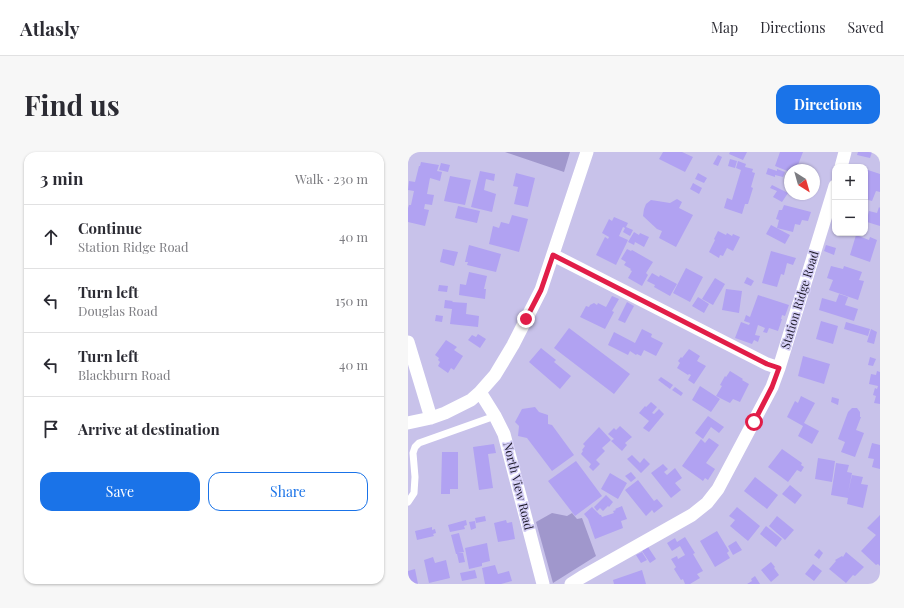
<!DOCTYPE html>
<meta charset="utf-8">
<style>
body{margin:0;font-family:"Playfair Display",serif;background:#f7f7f7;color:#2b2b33}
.controls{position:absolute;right:12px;top:12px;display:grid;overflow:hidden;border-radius:8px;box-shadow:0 1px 3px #0004}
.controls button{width:36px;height:36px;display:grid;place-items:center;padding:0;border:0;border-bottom:1px solid #e1e1e2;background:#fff;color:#2b2b33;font:20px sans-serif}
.compass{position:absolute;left:376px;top:12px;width:36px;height:36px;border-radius:50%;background:#fff;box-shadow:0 1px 3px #0004;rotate:143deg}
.stop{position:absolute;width:12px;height:12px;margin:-9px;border:3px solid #e11d48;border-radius:50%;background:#fff}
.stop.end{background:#e11d48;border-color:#fff;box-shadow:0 1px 4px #0008}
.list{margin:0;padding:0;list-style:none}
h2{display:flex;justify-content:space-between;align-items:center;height:52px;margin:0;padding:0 16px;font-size:17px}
h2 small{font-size:13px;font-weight:400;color:#7c7c81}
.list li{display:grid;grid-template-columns:26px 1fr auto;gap:12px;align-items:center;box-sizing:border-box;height:64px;padding:0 16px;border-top:1px solid #e1e1e2}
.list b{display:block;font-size:15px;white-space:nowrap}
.list p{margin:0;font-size:13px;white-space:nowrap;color:#7c7c81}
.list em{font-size:13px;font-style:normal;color:#7c7c81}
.actions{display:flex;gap:8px;padding:12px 16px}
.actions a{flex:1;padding:9px 0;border:1px solid #1a73e8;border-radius:12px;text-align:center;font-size:14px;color:#1a73e8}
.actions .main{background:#1a73e8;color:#fff}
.icon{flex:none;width:22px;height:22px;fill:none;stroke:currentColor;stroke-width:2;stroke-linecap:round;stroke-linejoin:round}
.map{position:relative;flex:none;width:472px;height:432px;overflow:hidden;border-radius:12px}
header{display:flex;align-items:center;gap:24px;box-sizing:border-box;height:56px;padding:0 20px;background:#fff;border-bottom:1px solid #e1e1e2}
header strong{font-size:19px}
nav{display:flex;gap:22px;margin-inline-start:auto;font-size:14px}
.intro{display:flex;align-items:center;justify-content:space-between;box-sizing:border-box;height:96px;padding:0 24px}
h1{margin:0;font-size:28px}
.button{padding:10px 18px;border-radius:12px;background:#1a73e8;color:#fff;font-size:14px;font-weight:700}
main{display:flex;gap:24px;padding:0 24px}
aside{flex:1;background:#fff;border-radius:12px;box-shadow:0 1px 3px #0004}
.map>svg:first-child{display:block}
.green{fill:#a097cc}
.building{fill:#b1a2f2}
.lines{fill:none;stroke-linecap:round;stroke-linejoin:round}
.lane{stroke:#fff;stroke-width:7}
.street{stroke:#fff;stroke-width:13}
.route{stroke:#e11d48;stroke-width:5}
.labels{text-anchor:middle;stroke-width:3;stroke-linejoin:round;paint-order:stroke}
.street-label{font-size:12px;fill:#1e1b29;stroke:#d5cff7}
</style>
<header>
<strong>Atlasly</strong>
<nav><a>Map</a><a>Directions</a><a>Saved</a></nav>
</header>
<div class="intro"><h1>Find us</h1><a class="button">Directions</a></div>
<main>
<aside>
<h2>3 min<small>Walk · 230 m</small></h2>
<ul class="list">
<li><svg class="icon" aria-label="ahead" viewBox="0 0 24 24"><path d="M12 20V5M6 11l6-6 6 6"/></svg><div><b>Continue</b><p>Station Ridge Road</p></div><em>40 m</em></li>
<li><svg class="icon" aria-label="left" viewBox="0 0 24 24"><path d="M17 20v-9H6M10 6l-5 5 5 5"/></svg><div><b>Turn left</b><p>Douglas Road</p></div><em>150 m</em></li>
<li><svg class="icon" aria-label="left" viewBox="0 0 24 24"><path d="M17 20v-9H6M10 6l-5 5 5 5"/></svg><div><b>Turn left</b><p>Blackburn Road</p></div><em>40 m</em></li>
<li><svg class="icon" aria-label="arrive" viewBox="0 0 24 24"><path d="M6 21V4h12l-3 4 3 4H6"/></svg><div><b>Arrive at destination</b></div></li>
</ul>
<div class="actions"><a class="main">Save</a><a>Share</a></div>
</aside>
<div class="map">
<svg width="472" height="432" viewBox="0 0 472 432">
<rect width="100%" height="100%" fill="#c8c2ea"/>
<path class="green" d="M97 0H162L156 20Z
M144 361 159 364 164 361 169 367 174 366 188 404 145 431 128 370Z"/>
<path class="building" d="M255 0H274L285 5 277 20 251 7Z
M322 0H339L335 8 321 2Z
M372 0H395L388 18H382V34L378 31 382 20 367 14Z
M450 0H464L462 6 449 3Z
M310 3 314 5 310 14 305 12Z
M322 7 329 9 327 16 320 14Z
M330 9 338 12 337 15 345 17 344 20 347 21 343 35 345 36 340 52H337L334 62 316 56 319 46 324 48 333 18 328 16Z
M13 10 31 13 29 19 34 20 32 29 22 26 19 42 26 43 24 53 17 52 16 57 21 58 17 74 0 70V56L1 53H3L6 39 0 38 1 29 7 30 11 14H12Z
M33 11 42 13 40 20 31 18Z
M360 16 369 19V17L377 20 375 25 367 23V25L358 22Z
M457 17 472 22V40L468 39 464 49 457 47Z
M72 19 87 22 86 29 78 27 76 38 88 42 84 60 63 55Z
M108 21 127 26 120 55 106 52 110 35 105 34Z
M290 21 299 26 296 31 287 27Z
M42 24 63 28 57 53 36 49Z
M285 31 294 36 291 42 282 37Z
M364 33 380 41 374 50 365 45 369 39 362 36Z
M269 47 274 50 271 56 285 63 268 95 251 86 254 79 249 77 235 64 236 57 238 52 243 48 262 51Z
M376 53 403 60 400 69 394 68 392 73 387 72 385 80 369 76 371 68 368 67 371 58H374Z
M50 54 72 59 69 71 47 66Z
M471 55 472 56V74L459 70 457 77V62L460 63 461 59 469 61Z
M104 63 120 67 111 100 81 92 85 74 91 76 93 70 101 72Z
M206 65 220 71 218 75 225 78 222 84 215 80 217 76 215 75 211 84 220 88 208 113 188 103 197 85 200 87 201 85 194 81 201 67 204 69Z
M363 73 382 83 377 92 358 82Z
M310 79 318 83 319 81 324 84 325 82 332 85 325 99 319 96 315 104 312 103 311 106 301 100 307 88 306 87Z
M226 80 231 83 232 81 241 85 236 95 227 90 226 93 220 90Z
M448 83 461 88 462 85 469 88 462 110 442 103Z
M61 93 93 102 88 120 59 113 60 110H57Z
M418 93 428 96 426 103 416 99Z
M35 97 50 100 46 114 32 110Z
M219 97 223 99 224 98 245 110 238 121 240 123 234 134 220 126 224 119 222 118 223 117 216 113 218 110 213 107Z
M363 99 388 106 385 113 379 111 376 123 373 122 369 135 354 131Z
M423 114 435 117 436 114 454 120 451 128 456 129 450 148 421 138 425 128 419 126Z
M278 116 295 125 282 150 265 141Z
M61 120 79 124 76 137H78L77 147 51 143 52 132 58 133Z
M244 121 251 125 252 123 269 132 262 144 246 135 247 133 239 129Z
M339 125 346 129 343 134 336 131Z
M307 126 317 132 305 153 294 147Z
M31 133 40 134 39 140 30 139Z
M318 137 334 139 331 161 314 158Z
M431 142 440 145 437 153 450 157 446 169 411 158 414 146 428 150Z
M350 143 381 153 377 164 374 163 373 167H374L370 179 361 176 359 181 355 180 357 176 350 173 347 183 352 184 350 190 346 188 344 192 327 186 333 170 341 173 342 171 336 169 338 163 342 165Z
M204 144 211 147 204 159 206 160 197 177 172 165 178 154 181 155 182 153 186 151 189 153 190 151 198 155Z
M290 145 301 152 296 161 284 154Z
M37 148 45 149 44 150 59 151 58 162 71 164 70 175 42 172 44 157 36 156Z
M219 150 226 154 217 171 210 168Z
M28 163 35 164 34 170 27 169Z
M413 169 430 174 425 192 408 187Z
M438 170 462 177 460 184 436 177Z
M161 176 222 222 206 242 146 196Z
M234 177 244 182 243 185 255 191 248 204 236 198 233 204 229 202 228 203 222 199 220 203 200 193 206 180 227 191Z
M463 177 469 180 466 192 459 190Z
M70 182 78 187 72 196 60 188 64 183 68 185Z
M38 188 49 195 46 198 55 204 46 218 43 216 40 221 30 214 32 210 30 208 31 206 27 203Z
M133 196 148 208 146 210 163 224 152 237 121 210Z
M281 197 292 204 289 209 298 214 286 232 280 228 283 223 281 222 280 223 269 216 272 211 270 209 273 205 274 206Z
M395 204 422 212 416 232 390 224Z
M462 205 468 207 465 214 460 213Z
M322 219 335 227 334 228 341 232 332 250 325 247 322 251 308 244 314 234 312 233 317 224 318 225Z
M469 219 472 220V252L466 251 468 244 465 243 467 236 469 237 470 234 461 232 463 222 468 223Z
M253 225 265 233 262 237 250 228Z
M292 234 312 247 303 260 284 248Z
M267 235 275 241 273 244 264 238Z
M393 244 407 251 396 271 411 279 404 292 390 284 395 274 379 265 387 249 390 251Z
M424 245 431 247 430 253 423 250Z
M243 250 249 255 244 261 246 262 251 257 256 262 241 280 235 276 241 269 231 261 237 254 238 255Z
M127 255 131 260 140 263V272L144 273 166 303 144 319 119 286 110 284 111 274 107 270 114 257Z
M444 256H449L452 260V265H453L448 278 456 281 447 305 433 300 437 290 430 287 440 260Z
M300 264 316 275 311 281 303 275 295 287 287 281Z
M212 274 224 285 217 291 219 293 214 299 203 289 206 287 200 282 206 276 208 278Z
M191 275 203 288 194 296 197 299 188 308 192 312 185 319 181 315 183 312 173 302 175 299 174 298 177 294 175 292Z
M301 286 311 293 298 311 307 317 300 328 297 326 295 329 274 314 293 287 297 291Z
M464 291 472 293V317L464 315 466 307 460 306Z
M86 292 88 301 80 302 85 336 71 338 65 295Z
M374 297 394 311 393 313 396 315 393 320 389 318 380 330 360 315Z
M34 300H50V337H42V342H33Z
M224 303 232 311 236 306 242 312 233 321 219 307Z
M410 306 427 309 424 330 407 327Z
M168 309 194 344 167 364 140 329Z
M428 311 441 313 439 320 444 321 440 341 444 323 455 325 453 332 460 333 455 356 439 352 440 346 423 343Z
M255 312 260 317 256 320 259 323 267 316 274 326 267 331 273 338 263 346 243 321Z
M223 320 228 326 223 330 217 324Z
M202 321 219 331 210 347 193 337Z
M347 325 370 343 359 357 336 339Z
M230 328 246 349 249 347 255 354 246 361 244 358 238 364 217 338Z
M382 333 394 343 387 352 374 342Z
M198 343 205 350 201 355 200 354 195 359 192 356 189 359 186 355Z
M214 354 219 367 213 369 215 376 187 387 180 367 176 362 184 355 192 363H193L194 365 206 361 205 359 208 358 207 357Z
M329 355 352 374 340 389 322 374 327 368 321 364Z
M472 363V414L470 412 468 413 453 399 468 383 459 376Z
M77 364 78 369 68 371 67 366Z
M369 364 386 378 377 388 361 374Z
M58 368 59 373 56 374 57 377 42 380 40 373Z
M98 368 99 371 104 370 107 387 90 390 86 371Z
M67 369 68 376 63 378 61 370Z
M358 374 374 387 368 395 352 382Z
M24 375V378L27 377 28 381 25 382 26 384 9 388 7 379Z
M309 379 321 399 319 401 322 406 307 415 292 389Z
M51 381 56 400 50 401H55L57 410 51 411 49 402H48L43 383Z
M277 385 287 401 285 402 295 419 289 422 292 426 282 432H277L275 427 273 428 266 417 268 415 263 407 269 404 270 407 277 403 272 394 264 399 259 391 267 386 269 390Z
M328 389 334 398 325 403 320 394Z
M79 391 82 409 74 411V414L61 417 57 396Z
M240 395 248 407 242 411 234 399Z
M411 397 415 401 411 407 406 403Z
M234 400 239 408 233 411 228 403Z
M438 400 456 415 447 424 445 423 438 431 421 417 428 409 427 408 434 404 435 405Z
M25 405 27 411 38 408 42 426 21 431 16 408Z
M363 410 367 415 366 416 371 423 363 430 353 418Z
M405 412 414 419 406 429 397 422Z
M87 413 90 422 101 419 104 429 93 432H77L74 416Z
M7 417 10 432H0V419Z
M67 418 69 426 54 429 52 421Z
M234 418 238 432H206L205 428Z
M347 424 352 432H339L344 429 343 427Z"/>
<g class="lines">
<path class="lane" d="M0 350 6 341 7 325 5 301 7 295 11 291 87 264"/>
<path class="street" d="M433 15 437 0
M145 103 359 212 371 216
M0 190 23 266
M72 240 87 264 96 282 135 432
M0 271 23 266 37 261 63 248 72 240 87 223 105 193 133 138 179 0
M163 432 174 425 284 363 299 351 310 337 364 235 371 216 427 34"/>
</g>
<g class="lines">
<path class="route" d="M118 167 133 138 145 103 359 212 371 216 364 235 346 270"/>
</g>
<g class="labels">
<g class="street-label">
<text transform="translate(392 148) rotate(-73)" y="4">Station Ridge Road</text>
<text transform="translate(110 334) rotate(76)" y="4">North View Road</text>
</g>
</g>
</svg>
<div class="controls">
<button>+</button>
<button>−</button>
</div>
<svg class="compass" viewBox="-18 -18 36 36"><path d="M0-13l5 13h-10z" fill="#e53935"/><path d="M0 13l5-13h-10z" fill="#7c7c81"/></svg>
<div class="stop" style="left:346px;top:270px"></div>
<div class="stop end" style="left:118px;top:167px"></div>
</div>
</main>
